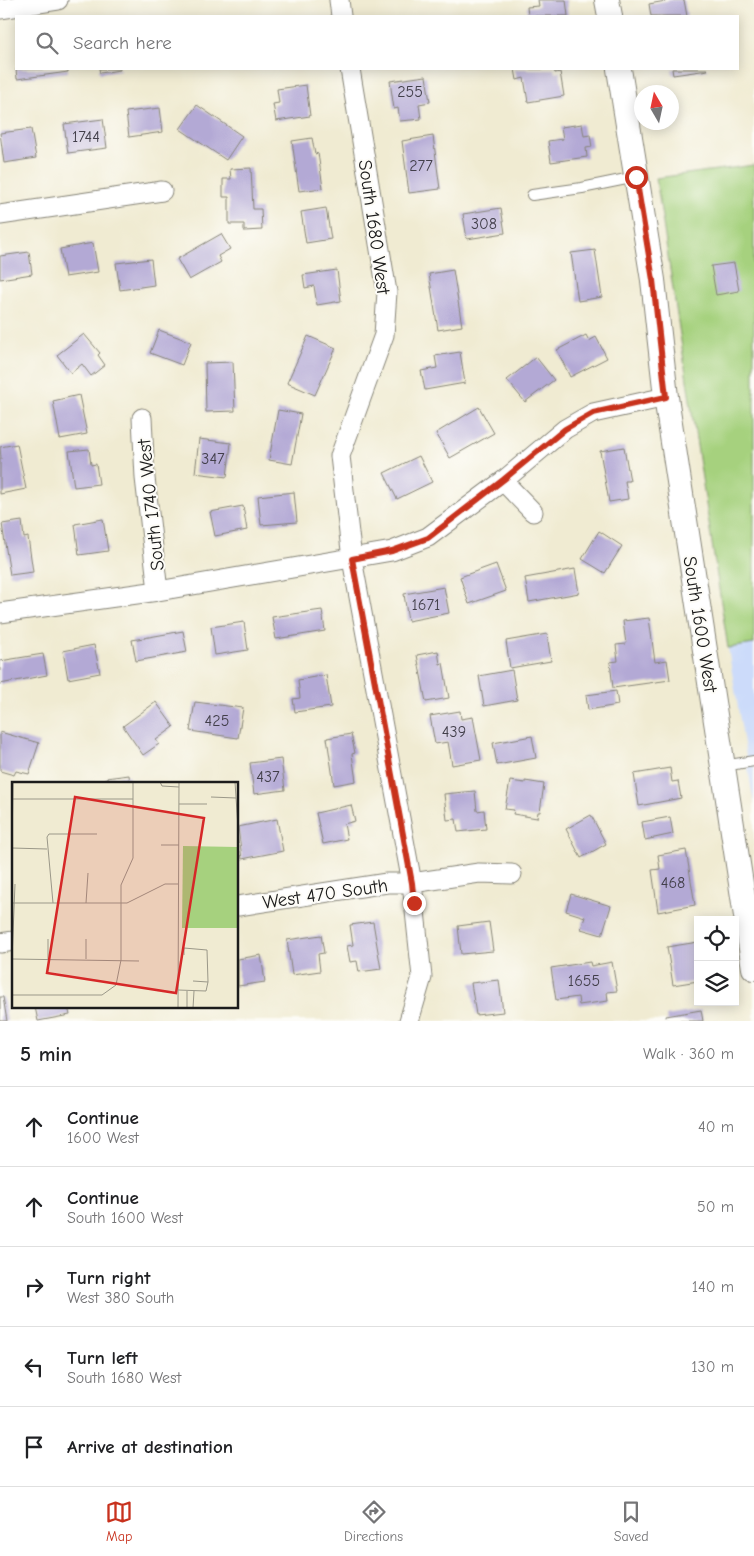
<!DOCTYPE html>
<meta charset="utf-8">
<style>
body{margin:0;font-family:"Comic Neue",sans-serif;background:#f2f2f2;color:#202124}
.controls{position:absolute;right:15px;bottom:15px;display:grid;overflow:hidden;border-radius:0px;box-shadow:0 2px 12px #0003}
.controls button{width:45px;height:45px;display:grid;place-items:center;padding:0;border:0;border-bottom:1px solid #e0e0e0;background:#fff;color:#202124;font:25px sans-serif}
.compass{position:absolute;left:634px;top:85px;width:45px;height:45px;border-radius:50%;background:#fff;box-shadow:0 2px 12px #0003;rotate:351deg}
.stop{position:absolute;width:15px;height:15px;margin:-11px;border:4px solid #c8321e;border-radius:50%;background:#fff}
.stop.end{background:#c8321e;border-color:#fff;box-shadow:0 1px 5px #0008}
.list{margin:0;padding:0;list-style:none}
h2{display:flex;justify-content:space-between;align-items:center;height:65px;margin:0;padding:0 20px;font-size:21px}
h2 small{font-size:16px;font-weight:400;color:#757577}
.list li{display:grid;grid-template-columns:32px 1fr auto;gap:15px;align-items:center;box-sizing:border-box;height:80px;padding:0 20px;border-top:1px solid #e0e0e0}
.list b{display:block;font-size:19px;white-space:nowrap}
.list p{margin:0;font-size:16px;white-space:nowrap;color:#757577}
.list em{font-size:16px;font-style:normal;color:#757577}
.icon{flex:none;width:28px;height:28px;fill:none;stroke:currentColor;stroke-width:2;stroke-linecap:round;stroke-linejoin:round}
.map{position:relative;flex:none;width:754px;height:1021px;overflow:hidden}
.search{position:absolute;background:#fff;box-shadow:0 2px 12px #0003;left:15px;right:15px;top:15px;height:55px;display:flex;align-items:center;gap:12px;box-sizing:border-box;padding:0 18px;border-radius:0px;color:#757577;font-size:19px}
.sheet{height:465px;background:#fff}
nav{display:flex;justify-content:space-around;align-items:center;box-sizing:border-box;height:70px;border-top:1px solid #e0e0e0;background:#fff;font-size:14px;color:#757577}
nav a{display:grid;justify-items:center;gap:2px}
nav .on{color:#c8321e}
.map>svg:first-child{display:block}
.built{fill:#ccdbfa}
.green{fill:#a6d17e;stroke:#61764d}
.building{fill:#b3a9d5}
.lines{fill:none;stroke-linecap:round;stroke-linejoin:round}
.service-casing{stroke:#868477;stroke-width:12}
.minor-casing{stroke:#868477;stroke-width:21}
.tertiary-casing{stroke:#868477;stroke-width:26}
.service{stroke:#fff;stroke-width:10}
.minor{stroke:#fff;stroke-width:19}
.tertiary{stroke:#fff;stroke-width:24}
.route{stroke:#c8321e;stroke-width:6}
.labels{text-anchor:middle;stroke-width:4;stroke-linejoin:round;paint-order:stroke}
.number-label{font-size:16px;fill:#423f4a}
.street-label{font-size:19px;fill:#1c1c1c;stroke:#fdfcf7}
.inset-road{fill:none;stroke:#9b9889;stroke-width:1}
.view{fill:#d62828;fill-opacity:0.15;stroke:#d62828;stroke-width:2.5}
.inset-edge{fill:none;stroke:#1c1c1c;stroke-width:2.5}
</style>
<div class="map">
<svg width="754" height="1021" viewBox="0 0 754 1021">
<rect width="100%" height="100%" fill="#fdfcf7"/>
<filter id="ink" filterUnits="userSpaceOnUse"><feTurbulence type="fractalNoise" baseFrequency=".02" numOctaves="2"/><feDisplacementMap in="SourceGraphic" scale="10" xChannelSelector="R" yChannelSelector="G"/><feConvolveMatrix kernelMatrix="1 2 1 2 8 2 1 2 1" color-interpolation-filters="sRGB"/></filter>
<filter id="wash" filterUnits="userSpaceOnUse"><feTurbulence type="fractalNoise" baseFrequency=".0096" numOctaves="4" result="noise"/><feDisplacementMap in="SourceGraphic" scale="20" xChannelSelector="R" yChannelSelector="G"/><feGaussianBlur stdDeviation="1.12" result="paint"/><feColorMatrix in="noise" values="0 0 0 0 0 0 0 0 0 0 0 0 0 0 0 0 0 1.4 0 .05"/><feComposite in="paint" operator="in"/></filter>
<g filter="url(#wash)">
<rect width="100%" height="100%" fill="#f0ebd2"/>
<path class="built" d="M754 644V804L728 648Z"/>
<path class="green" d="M754 165V644L728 648 656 178Z"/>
<g id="blocks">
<path class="building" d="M538 0H566L568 16H528L527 7 539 6Z
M671 0H684L687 16H651L649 4Z
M16 69H68V72L17 79Z
M99 69H120V70L100 73Z
M515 69H554L555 73 560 72 564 96 528 102 524 78 517 80Z
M672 69H707L708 70 673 75Z
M426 76 430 102 419 104 421 119 400 121 398 108 394 109 390 81Z
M306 85 310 116 276 121 273 104 279 103 277 89Z
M197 105 242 136 226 160 180 129Z
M160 108 163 132 129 137 126 112Z
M103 119 107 148 68 153 64 124Z
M582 124 584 136 590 135 592 147 586 148 587 157 551 162 548 141 563 139 561 127Z
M31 129 36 158 4 163 0 133Z
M433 136 440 189 409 193 402 141Z
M312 138 315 154 318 153 323 188 299 191 292 141Z
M251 168 253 209H261L262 230 244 231V224H229V197H223V179H231L230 169Z
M326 208 331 239 306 243 301 212Z
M501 208 505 233 467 239 463 214Z
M221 234 230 249 218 256 221 262 189 280 177 259Z
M93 243 98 272 65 277 60 249Z
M595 250 602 297 578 301 571 253Z
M29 252 32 274 0 279V256Z
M151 259 154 285 120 290 116 263Z
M734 263 739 291 716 295 711 266Z
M337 270 341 301 317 305 314 286 305 288 303 275Z
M453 270 462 326 438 330 429 274Z
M159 330 191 342 182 365 150 353Z
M84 334 100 353 98 355 105 365 91 376 82 364 71 373 57 355Z
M586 335 589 341 596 337 607 358 570 377 557 350Z
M308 336 336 348 315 395 287 383Z
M460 352 465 383 425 390 421 371 437 368 435 356Z
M536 357 554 380 525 402 507 380Z
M233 362 235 411 206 412 205 363Z
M79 395 87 434 60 439 53 401Z
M479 407 494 433 450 458 436 433Z
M278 410 301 414 292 464 269 460Z
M199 439 231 443 227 477 195 473Z
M17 444 26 489 0 494V459H1L0 447Z
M624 447 630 481H625L628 499 609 502 600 451Z
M89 449 91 465 96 464 99 484 74 487 69 451Z
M419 456 432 482 397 499 384 473Z
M294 492 297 522 261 525 258 496Z
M243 506 247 530 215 536 210 512Z
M103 519 108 551 79 555 75 524Z
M22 521 24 538 28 537 33 572 10 575 2 524Z
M599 531 622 546 605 573 582 559Z
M496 564 506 591 469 604 460 577Z
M575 569 579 593 529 602 525 578Z
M444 587 449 613 408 621 404 594Z
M322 610 325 631 276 639 272 617Z
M649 618 655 662 667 660 670 680 613 688 610 662 618 661 616 645 626 644 623 621Z
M244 622 248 650 215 655 211 627Z
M183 631 187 652 136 661 132 640Z
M547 634 551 661 510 668 506 641Z
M94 645 100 673 68 679 63 651Z
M438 651 440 664 443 663 449 698 426 702 417 655Z
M43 654 47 675 0 684V661Z
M512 670 517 700 484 706 479 676Z
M326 675 331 707 295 712 293 699 300 698 298 680Z
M616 691 618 705 588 710 586 695Z
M156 702 174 727 156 740 159 744 143 755 123 726Z
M195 702 243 708 238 738 190 731Z
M460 711 461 719 473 717 481 760 452 765 448 742 435 744 430 716Z
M0 732 39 743 29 774 16 771 14 775 0 771Z
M351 734 355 753 352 754 356 781 334 785 327 738Z
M532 736 536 758 497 765 493 743Z
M281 759 285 790 254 794 250 763Z
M670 768 672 782 678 781 681 798 639 806 634 774Z
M129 775 130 784H106V778Z
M510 781 525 783V781L544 784 540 812H538L537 818 513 814 514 810 505 809Z
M475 791 477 811 484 810 486 829 458 832 456 819 447 820 444 794Z
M351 805 355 821 344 824 347 839 323 844 316 813Z
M591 815 606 844 581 858 566 829Z
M670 817 673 834 645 840 642 822Z
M277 819 283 851 242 859 238 827Z
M686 850 695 905 658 912 652 870 660 869 658 855Z
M571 894 611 906 602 935 581 929 585 917 566 911Z
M373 922 381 969 359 972 357 961 350 962 347 946 353 945 350 925Z
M489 922 493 951 461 954 458 926Z
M321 935 324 953 318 954 320 971 292 975 287 940Z
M698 942V981L673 985 667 947Z
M261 955 265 982 238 986V959Z
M590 962 591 966 612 962 617 991 607 992 608 1001 579 1005 578 997 556 1000 551 968Z
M499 980 503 1012 476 1015 471 983Z
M0 997H3L7 1021H0Z
M35 1007H68L70 1015 38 1021Z
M701 1010 703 1021H667L666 1016Z"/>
</g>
</g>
<g filter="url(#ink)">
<use href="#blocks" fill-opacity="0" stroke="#868477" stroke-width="1"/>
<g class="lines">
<defs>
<path id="service" d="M532 195 582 188 636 177
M723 766 754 761"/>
<path id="minor" d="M339 0 341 16
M0 9 58 0
M350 69 387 292 384 335 340 456 352 559 412 883 422 977 409 1021
M0 215 162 191
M142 418 145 478 158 591
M503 481 533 512
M0 613 158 591 392 551 428 537 503 481 565 429 593 413 666 397
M238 906 387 883H412L479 873 512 874
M0 943 14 941"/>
<path id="tertiary" d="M607 0 610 16
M619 69 653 280 666 397 754 968"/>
</defs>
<use href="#service" class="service-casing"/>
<use href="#minor" class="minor-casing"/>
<use href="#tertiary" class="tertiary-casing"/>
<use href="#service" class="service"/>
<use href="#minor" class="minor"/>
<use href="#tertiary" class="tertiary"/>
</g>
</g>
<g class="lines" filter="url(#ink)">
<path class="route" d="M414 903 412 883 352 559 392 551 428 538 503 480 565 429 593 413 666 397 653 280 636 177"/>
</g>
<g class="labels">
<g class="number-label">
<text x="410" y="97">255</text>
<text x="86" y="142">1744</text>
<text x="421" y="171">277</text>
<text x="484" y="229">308</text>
<text x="213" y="464">347</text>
<text x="426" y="610">1671</text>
<text x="217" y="726">425</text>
<text x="454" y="737">439</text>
<text x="268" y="782">437</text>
<text x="673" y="888">468</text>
<text x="584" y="986">1655</text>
</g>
<g class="street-label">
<text transform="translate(375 227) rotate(82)" y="7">South 1680 West</text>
<text transform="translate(150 505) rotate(-96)" y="7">South 1740 West</text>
<text transform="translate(701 624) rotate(81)" y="7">South 1600 West</text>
<text transform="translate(325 893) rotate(-8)" y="7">West 470 South</text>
</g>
</g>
<g transform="translate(12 782)">
<rect width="226" height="226" fill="#f0ebd2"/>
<path d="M171 64 226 65V146H170Z" fill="#a6d17e"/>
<path class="inset-road" d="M148 0 150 4 167 5M223 0 227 61M199 15 224 16M1 17H121M167 22H195M149 63H167M0 66 1 0M0 66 35 67M3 102 0 177 127 179M1 121H115L153 102H166M41 121 35 55 37 52H85M74 121 76 91M172 173V166L195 168 196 200M36 177V157M74 177V157M166 208 194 209 196 200 181 199M175 209V226M0 213H90L104 203 109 178V103L121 76V0M166 226 167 0M181 226 182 209"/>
<path class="view" d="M63 15 192 36 164 211 35 191Z"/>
<rect width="226" height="226" class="inset-edge"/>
</g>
</svg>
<div class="controls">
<button><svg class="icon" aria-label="locate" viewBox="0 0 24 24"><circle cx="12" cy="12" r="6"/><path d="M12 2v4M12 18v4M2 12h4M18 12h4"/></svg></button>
<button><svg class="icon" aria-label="layers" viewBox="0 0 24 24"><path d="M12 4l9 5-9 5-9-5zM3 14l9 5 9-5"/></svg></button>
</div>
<svg class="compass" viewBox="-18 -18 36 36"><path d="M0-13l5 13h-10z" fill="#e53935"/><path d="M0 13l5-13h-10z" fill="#757577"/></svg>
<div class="stop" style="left:636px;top:177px"></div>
<div class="stop end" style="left:414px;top:903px"></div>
<div class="search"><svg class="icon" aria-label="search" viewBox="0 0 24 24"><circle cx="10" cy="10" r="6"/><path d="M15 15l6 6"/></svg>Search here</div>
</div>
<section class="sheet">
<h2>5 min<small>Walk · 360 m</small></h2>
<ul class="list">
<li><svg class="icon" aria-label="ahead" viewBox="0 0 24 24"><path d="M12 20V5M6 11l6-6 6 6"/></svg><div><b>Continue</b><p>1600 West</p></div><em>40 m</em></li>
<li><svg class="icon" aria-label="ahead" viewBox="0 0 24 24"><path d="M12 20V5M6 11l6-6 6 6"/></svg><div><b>Continue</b><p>South 1600 West</p></div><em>50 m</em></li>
<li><svg class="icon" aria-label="right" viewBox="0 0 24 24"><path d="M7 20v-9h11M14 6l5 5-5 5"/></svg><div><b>Turn right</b><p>West 380 South</p></div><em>140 m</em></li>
<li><svg class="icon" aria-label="left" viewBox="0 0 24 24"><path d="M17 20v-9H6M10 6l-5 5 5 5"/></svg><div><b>Turn left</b><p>South 1680 West</p></div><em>130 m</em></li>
<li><svg class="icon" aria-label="arrive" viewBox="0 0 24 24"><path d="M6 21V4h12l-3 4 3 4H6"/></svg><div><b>Arrive at destination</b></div></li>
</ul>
</section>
<nav>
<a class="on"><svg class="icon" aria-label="map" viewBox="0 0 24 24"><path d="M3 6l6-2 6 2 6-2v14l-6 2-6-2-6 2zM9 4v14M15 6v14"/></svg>Map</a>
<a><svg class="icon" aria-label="directions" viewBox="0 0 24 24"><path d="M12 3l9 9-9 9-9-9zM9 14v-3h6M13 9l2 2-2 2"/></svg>Directions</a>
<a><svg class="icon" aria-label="saved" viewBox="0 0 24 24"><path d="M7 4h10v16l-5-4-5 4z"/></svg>Saved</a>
</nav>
